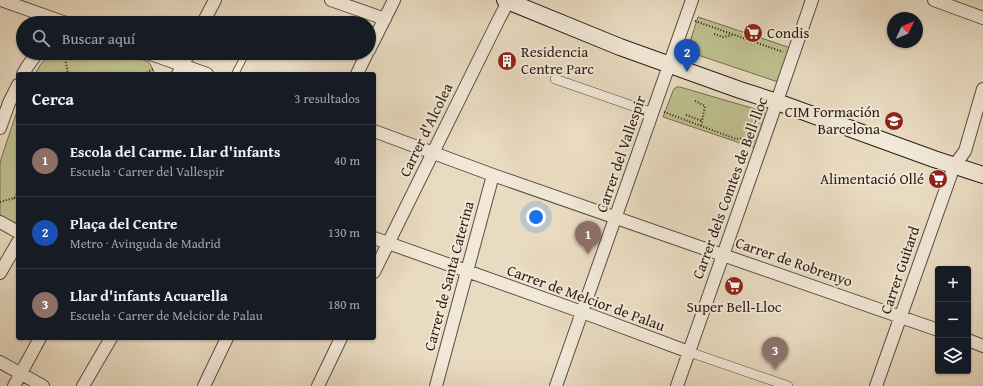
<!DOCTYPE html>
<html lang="es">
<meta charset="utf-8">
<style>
body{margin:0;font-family:"Gentium Book Plus",serif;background:#20242c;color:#f1f3f6}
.controls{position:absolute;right:12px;bottom:12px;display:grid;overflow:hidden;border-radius:4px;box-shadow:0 1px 3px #0004}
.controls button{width:36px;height:36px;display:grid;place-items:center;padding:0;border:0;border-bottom:1px solid #363941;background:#171b24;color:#f1f3f6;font:20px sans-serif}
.compass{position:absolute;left:887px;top:12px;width:36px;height:36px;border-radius:50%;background:#171b24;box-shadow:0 1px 3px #0004;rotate:46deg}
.you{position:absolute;left:536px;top:217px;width:14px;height:14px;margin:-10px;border:3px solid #fff;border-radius:50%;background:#1a73e8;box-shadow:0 0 0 6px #1a73e833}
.badge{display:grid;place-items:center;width:26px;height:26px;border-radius:50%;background:#c59692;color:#fff;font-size:13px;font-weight:700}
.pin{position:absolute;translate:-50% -33px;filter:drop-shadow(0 1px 2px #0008)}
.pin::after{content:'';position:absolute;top:21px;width:14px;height:12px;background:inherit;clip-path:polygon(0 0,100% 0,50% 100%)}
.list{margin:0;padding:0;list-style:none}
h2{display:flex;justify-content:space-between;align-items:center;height:52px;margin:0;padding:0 16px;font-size:17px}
h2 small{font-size:13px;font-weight:400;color:#9ea1a6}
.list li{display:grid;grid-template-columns:26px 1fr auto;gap:12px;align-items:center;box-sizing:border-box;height:72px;padding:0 16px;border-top:1px solid #363941}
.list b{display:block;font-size:15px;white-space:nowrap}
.list p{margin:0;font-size:13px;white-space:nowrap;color:#9ea1a6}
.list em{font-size:13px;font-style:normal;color:#9ea1a6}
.icon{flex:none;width:22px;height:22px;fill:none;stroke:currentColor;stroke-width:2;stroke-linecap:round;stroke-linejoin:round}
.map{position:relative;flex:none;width:983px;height:386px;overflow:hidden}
.search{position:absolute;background:#171b24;box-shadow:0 1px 3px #0004;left:16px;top:16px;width:360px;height:44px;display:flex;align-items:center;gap:10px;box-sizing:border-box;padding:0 14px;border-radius:22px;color:#9ea1a6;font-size:15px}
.panel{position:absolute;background:#171b24;box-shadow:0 1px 3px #0004;left:16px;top:72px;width:360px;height:268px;border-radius:4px}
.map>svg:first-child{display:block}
.park{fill:#bebe8d;stroke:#746e50}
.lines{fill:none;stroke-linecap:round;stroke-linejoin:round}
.service-casing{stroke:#5a4c3e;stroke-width:8}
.pedestrian-casing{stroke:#5a4c3e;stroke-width:10}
.minor-casing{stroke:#5a4c3e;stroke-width:14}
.secondary-casing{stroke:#2a1d12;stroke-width:18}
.path{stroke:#2a1d12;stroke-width:2;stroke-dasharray:1 2;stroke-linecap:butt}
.service{stroke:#f1e8d7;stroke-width:6}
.pedestrian{stroke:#f1e8d7;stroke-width:9}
.minor{stroke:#f1e8d7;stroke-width:12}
.secondary{stroke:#f1e8d7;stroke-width:16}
.labels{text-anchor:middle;stroke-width:4;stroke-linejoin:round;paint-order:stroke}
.poi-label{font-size:15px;fill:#2a1d12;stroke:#f1e8d7;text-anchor:start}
.street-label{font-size:15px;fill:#2a1d12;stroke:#f1e8d7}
</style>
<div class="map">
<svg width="983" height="386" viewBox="0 0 983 386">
<rect width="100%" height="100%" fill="#e9dbc1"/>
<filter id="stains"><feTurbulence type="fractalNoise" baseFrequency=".005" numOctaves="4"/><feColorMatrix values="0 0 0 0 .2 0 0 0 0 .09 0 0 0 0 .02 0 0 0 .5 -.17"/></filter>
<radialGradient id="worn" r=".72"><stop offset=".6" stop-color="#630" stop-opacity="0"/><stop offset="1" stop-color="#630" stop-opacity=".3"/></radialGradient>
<path class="park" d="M698 17 794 49 779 81H775L692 53C689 51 689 49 689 45Z
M51 53H124L149 62 155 74H35L41 64Z
M677 87H680L762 111 764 112 766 116 755 148 663 117 673 91 674 89Z
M18 108V224L0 215V162Z"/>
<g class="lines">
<defs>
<path id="service" d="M261 23 262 21
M235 74 246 53"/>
<path id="pedestrian" d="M555 79 653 113
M689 352 788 386"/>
<path id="minor" d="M1 0 66 23
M331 0 385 19
M934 0 983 18
M203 23 215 0
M369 50 394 0
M148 53 207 74
M23 74 27 67 37 53
M178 74 189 53
M357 74 367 53
M0 128 9 103 18 85
M374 131 493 175 938 330
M0 222 18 232
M374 238 582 312 689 352
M374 272 499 19 508 2
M0 273 18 242
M968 340 983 346
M0 362 43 386
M14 386 40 338
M83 386 111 338
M204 386 227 338
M318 386 341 338
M436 386 493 175
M556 386 692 0
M677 386C722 257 768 129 812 0
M876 386 954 166 965 151 983 89"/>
<path id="secondary" d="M505 0 620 47 740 90 777 102 934 159 983 175"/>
</defs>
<use href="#service" class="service-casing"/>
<use href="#pedestrian" class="pedestrian-casing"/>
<use href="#minor" class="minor-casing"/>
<use href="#secondary" class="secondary-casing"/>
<path class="path" d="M695 21 783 52
M714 34 723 37 732 35
M64 53 68 74
M144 74 153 69
M695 101 705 106 701 126
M664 112 736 139 753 137
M686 115 702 121
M14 198 18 201
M0 202 14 198 18 192"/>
<use href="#service" class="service"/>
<use href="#pedestrian" class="pedestrian"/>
<use href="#minor" class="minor"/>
<use href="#secondary" class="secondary"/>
</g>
<defs>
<symbol id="supermarket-disc" viewBox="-11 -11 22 22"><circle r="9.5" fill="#8f2418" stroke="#f1e8d7"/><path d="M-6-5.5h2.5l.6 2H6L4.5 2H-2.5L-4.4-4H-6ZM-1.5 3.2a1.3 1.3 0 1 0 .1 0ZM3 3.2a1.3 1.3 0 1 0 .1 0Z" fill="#fff"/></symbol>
<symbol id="building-disc" viewBox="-11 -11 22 22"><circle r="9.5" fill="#8f2418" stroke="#f1e8d7"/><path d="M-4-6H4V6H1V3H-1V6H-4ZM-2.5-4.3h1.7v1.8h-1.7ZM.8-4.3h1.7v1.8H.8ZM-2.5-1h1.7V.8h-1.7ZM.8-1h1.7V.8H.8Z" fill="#fff"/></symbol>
<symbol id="university-disc" viewBox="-11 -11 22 22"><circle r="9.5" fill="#8f2418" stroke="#f1e8d7"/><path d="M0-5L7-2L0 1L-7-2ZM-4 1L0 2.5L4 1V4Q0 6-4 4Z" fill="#fff"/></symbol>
</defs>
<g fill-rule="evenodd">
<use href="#supermarket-disc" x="742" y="22" width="22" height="22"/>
<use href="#building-disc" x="496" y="50" width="22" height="22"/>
<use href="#university-disc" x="883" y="110" width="22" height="22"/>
<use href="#supermarket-disc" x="927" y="168" width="22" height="22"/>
<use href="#supermarket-disc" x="723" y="275" width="22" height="22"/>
</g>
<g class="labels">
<g class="poi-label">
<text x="767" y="38">Condis</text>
<text x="521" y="57">Residencia<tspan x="521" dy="17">Centre Parc</tspan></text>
<text x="880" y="117" text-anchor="end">CIM Formación<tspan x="880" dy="17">Barcelona</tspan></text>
<text x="924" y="184" text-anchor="end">Alimentació Ollé</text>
<text x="734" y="312" text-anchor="middle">Super Bell-Lloc</text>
</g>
<g class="street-label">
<text transform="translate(426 130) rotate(-64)" y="5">Carrer d'Alcolea</text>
<text transform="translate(621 154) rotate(-71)" y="5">Carrer del Vallespir</text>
<text transform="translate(730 188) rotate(-70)" y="5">Carrer dels Comtes de Bell-lloc</text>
<text transform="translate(794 262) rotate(19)" y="5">Carrer de Robrenyo</text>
<text transform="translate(900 270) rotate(-71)" y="5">Carrer Guitard</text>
<text transform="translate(449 276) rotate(-75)" y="5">Carrer de Santa Caterina</text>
<text transform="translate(586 298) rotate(20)" y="5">Carrer de Melcior de Palau</text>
</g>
</g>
<rect width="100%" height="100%" filter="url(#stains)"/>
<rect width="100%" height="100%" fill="url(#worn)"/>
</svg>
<div class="controls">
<button>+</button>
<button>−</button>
<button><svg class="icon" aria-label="layers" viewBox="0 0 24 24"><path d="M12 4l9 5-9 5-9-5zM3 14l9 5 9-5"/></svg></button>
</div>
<svg class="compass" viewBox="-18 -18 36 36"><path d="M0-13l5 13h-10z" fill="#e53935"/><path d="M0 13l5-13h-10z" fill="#9ea1a6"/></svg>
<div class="you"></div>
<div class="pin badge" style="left:588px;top:254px;background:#8d6e63">1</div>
<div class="pin badge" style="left:687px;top:72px;background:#1a4fb4">2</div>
<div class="pin badge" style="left:775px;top:370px;background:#8d6e63">3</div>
<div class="search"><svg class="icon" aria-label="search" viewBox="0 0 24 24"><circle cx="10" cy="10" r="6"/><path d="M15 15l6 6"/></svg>Buscar aquí</div>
<section class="panel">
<h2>Cerca<small>3 resultados</small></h2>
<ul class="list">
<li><span class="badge" style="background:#8d6e63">1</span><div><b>Escola del Carme. Llar d'infants</b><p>Escuela · Carrer del Vallespir</p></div><em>40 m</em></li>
<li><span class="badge" style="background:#1a4fb4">2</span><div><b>Plaça del Centre</b><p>Metro · Avinguda de Madrid</p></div><em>130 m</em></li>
<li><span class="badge" style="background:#8d6e63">3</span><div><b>Llar d'infants Acuarella</b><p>Escuela · Carrer de Melcior de Palau</p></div><em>180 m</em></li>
</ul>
</section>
</div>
